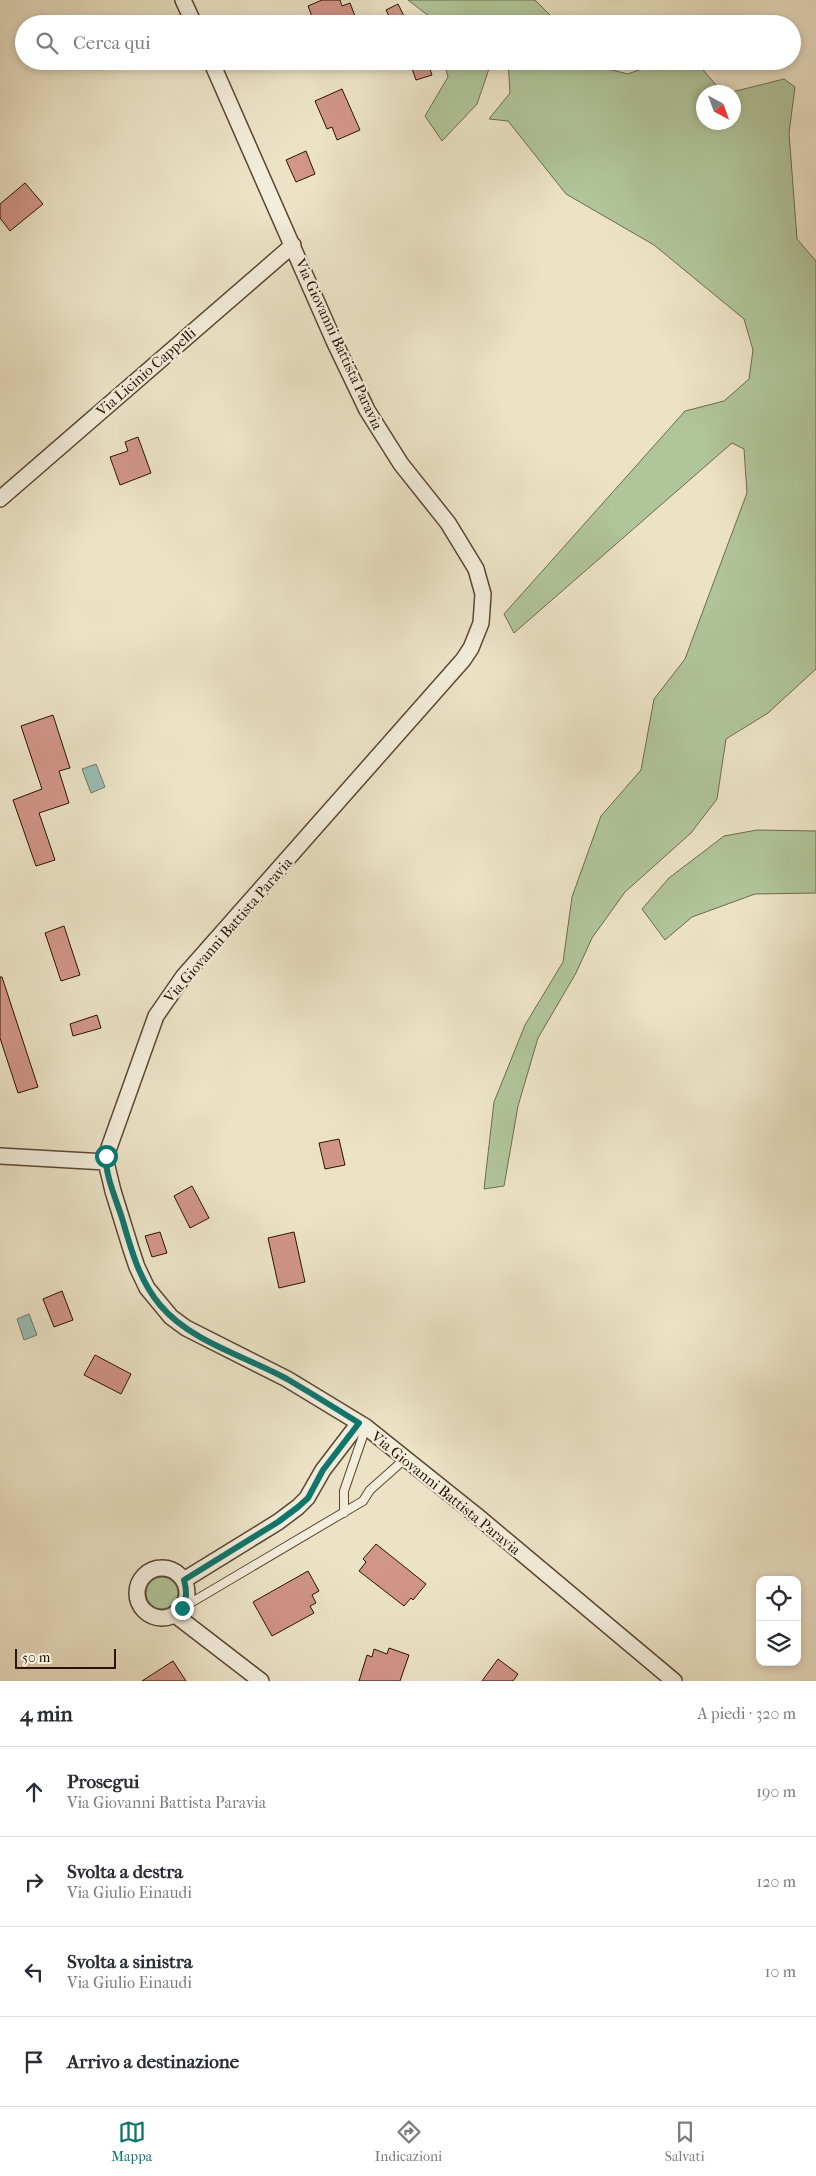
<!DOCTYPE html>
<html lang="it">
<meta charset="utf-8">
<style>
body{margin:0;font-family:"IM FELL French Canon",serif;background:#f7f7f7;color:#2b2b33}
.controls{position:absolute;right:15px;bottom:15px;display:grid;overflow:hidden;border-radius:10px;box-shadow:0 2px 8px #0003}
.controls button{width:45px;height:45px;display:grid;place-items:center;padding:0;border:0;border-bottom:1px solid #e1e1e2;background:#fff;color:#2b2b33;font:25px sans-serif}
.compass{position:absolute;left:696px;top:85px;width:45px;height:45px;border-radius:50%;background:#fff;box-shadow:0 2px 8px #0003;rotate:139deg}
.scale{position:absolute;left:15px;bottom:12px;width:101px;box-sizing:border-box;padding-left:5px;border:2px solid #2a1300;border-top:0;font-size:14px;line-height:18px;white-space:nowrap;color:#2a1300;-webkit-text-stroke:4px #f3eddb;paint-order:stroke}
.stop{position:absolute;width:15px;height:15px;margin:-11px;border:4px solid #0f766e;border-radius:50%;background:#fff}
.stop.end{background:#0f766e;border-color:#fff;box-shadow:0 1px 5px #0008}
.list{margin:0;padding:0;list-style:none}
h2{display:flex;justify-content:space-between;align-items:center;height:65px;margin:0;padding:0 20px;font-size:21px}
h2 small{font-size:16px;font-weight:400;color:#7c7c81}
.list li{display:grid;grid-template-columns:32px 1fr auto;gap:15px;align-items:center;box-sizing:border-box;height:90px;padding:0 20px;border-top:1px solid #e1e1e2}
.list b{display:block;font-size:19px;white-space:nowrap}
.list p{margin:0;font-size:16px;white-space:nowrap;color:#7c7c81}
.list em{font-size:16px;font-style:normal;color:#7c7c81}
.icon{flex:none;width:28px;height:28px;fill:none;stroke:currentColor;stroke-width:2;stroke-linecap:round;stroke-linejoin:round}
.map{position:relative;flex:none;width:816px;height:1681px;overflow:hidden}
.search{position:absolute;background:#fff;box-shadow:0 2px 8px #0003;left:15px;right:15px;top:15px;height:55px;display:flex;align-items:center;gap:12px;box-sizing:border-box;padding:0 18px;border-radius:28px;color:#7c7c81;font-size:19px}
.sheet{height:425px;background:#fff}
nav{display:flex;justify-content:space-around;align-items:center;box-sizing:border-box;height:70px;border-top:1px solid #e1e1e2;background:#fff;font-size:14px;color:#7c7c81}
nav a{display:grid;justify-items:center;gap:2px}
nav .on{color:#0f766e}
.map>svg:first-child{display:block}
.green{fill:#b1c59b;stroke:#6e6c4e}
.water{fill:#99beb4;stroke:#6d7a6c}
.building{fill:#d19589;stroke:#2a1300}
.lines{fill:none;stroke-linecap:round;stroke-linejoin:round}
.lane-casing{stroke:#5a4732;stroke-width:10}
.street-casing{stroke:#5a4732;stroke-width:18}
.lane{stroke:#f3eddb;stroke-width:8}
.street{stroke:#f3eddb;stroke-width:15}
.route{stroke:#0f766e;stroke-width:6}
.labels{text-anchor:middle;stroke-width:4.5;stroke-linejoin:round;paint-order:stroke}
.street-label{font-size:15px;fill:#2a1300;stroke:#f3eddb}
</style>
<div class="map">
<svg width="816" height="1681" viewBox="0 0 816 1681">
<rect width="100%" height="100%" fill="#ece3c7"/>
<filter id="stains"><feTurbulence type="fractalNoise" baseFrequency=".004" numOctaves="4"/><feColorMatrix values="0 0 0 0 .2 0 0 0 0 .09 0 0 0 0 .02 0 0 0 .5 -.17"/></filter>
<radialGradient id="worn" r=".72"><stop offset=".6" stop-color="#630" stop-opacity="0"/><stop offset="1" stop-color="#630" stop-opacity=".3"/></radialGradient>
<path class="green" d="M408 0H535L559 24H435L434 20Z
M444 61H499L491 63 477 104 442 141 425 116 448 77Z
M508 61H597L604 68 628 74 662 61H689L698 64 722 92H704V122H734V92H732L784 79 795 87 789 133 797 239 816 261V669L768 713 726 739 717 799 691 833 625 892 592 938 576 973 538 1038 518 1106 504 1186 484 1189 494 1102 525 1025 563 962 572 897 601 816 641 770 654 699 685 659 747 493 744 449 732 443 514 633 504 614 685 411 724 401 749 379 753 350 744 319 654 245 566 194 508 121 489 119 510 93Z
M757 830 816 831V893L755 894 692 917 665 940 642 909 669 878 724 836Z
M146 1593a16 16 0 1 1 32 0a16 16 0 1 1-32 0Z"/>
<path class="water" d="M96 764 105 787 91 793 82 769Z
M29 1314 37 1335 24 1340 17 1319Z"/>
<path class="building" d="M322 0H340L342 6 350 3 358 24H321L320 20 314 22 308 6Z
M398 4 408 24H393L386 10Z
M416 61H427L432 75 416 80 410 63Z
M342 89 360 130 337 140 332 127 327 129 315 101Z
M306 151 315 174 296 182 286 160Z
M25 183 43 204 10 231 0 218V204Z
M138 437 151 473 120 485 110 457 128 451 125 442Z
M53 715 70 768 59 771 69 803 39 813 55 860 36 866 13 800 42 789 21 726Z
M64 926 80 975 61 981 45 933Z
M0 977H2L38 1087 18 1093 0 1038Z
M97 1015 101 1028 73 1036 70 1024Z
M339 1139 345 1165 325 1169 319 1143Z
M192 1186 209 1218 190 1228 174 1196Z
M160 1232 167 1253 152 1257 145 1236Z
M294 1232 305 1282 279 1288 268 1238Z
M62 1291 73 1320 54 1327 43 1299Z
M95 1355 131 1374 121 1394 84 1375Z
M376 1544 426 1584 413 1600 411 1598 404 1606 359 1571 366 1562 363 1559Z
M308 1571 319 1591 312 1595 316 1603 310 1606 314 1613 272 1636 253 1602Z
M389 1648 409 1655 400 1681H359L367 1655 372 1657 374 1649 387 1654Z
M498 1659 518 1674 513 1681H482Z
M173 1661 186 1681H142Z"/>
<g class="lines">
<defs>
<path id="lane" d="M344 1513V1491L366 1427
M182 1608 363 1501 370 1490 406 1458"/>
<path id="street" d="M183 0 194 24
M211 61 334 341 367 410 401 464 448 523 476 569 483 594 481 623 471 648 463 660 183 977 156 1016 106 1156V1162L113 1191 131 1249 137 1267 147 1288 171 1317 186 1328 287 1379 366 1427 476 1515 674 1681
M0 499 293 245
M0 1156 106 1162
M137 1593a25 25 0 1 1 50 0a25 25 0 1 1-50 0Z
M184 1580 278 1522 298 1507 307 1498 323 1470 359 1423
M174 1614 261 1681"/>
</defs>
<use href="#lane" class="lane-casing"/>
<use href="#street" class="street-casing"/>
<use href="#lane" class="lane"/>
<use href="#street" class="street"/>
</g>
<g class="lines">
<path class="route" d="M106 1156C105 1175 116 1199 122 1218 131 1249 139 1280 160 1305 191 1342 245 1356 287 1379 311 1393 335 1408 359 1423L323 1470 308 1498 298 1507 278 1522 184 1580C187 1591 187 1598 182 1608"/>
</g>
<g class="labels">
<g class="street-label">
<text transform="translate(339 344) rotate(65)" y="5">Via Giovanni Battista Paravia</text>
<text transform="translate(146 372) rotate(-41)" y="5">Via Licinio Cappelli</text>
<text transform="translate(228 930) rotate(-49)" y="5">Via Giovanni Battista Paravia</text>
<text transform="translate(446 1493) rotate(39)" y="5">Via Giovanni Battista Paravia</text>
</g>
</g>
<rect width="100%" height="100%" filter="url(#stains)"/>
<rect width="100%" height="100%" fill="url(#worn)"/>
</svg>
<div class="controls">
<button><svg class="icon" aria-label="locate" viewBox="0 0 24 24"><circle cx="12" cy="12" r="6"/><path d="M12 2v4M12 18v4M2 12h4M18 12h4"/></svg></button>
<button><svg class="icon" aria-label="layers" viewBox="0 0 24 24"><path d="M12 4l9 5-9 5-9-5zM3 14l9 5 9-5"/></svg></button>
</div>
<svg class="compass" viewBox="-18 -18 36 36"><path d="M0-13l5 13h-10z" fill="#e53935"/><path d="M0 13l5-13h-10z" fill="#7c7c81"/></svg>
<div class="scale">50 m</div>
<div class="stop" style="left:106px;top:1156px"></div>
<div class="stop end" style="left:182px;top:1608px"></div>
<div class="search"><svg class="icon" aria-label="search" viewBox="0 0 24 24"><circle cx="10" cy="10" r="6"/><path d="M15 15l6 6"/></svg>Cerca qui</div>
</div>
<section class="sheet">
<h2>4 min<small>A piedi · 320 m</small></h2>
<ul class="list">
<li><svg class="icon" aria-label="ahead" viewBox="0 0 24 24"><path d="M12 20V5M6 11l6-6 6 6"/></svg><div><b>Prosegui</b><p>Via Giovanni Battista Paravia</p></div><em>190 m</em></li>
<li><svg class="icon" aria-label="right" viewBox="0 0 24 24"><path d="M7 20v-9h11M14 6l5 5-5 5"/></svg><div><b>Svolta a destra</b><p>Via Giulio Einaudi</p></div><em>120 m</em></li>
<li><svg class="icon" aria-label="left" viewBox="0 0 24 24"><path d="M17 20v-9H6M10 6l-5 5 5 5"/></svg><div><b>Svolta a sinistra</b><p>Via Giulio Einaudi</p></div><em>10 m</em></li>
<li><svg class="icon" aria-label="arrive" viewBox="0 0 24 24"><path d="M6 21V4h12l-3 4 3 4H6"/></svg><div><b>Arrivo a destinazione</b></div></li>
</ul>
</section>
<nav>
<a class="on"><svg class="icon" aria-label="map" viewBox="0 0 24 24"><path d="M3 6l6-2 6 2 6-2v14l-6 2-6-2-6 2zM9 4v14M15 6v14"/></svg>Mappa</a>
<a><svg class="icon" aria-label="directions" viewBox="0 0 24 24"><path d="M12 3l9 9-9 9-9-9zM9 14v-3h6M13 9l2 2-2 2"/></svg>Indicazioni</a>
<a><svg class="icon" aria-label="saved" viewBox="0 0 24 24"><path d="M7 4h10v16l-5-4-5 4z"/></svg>Salvati</a>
</nav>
